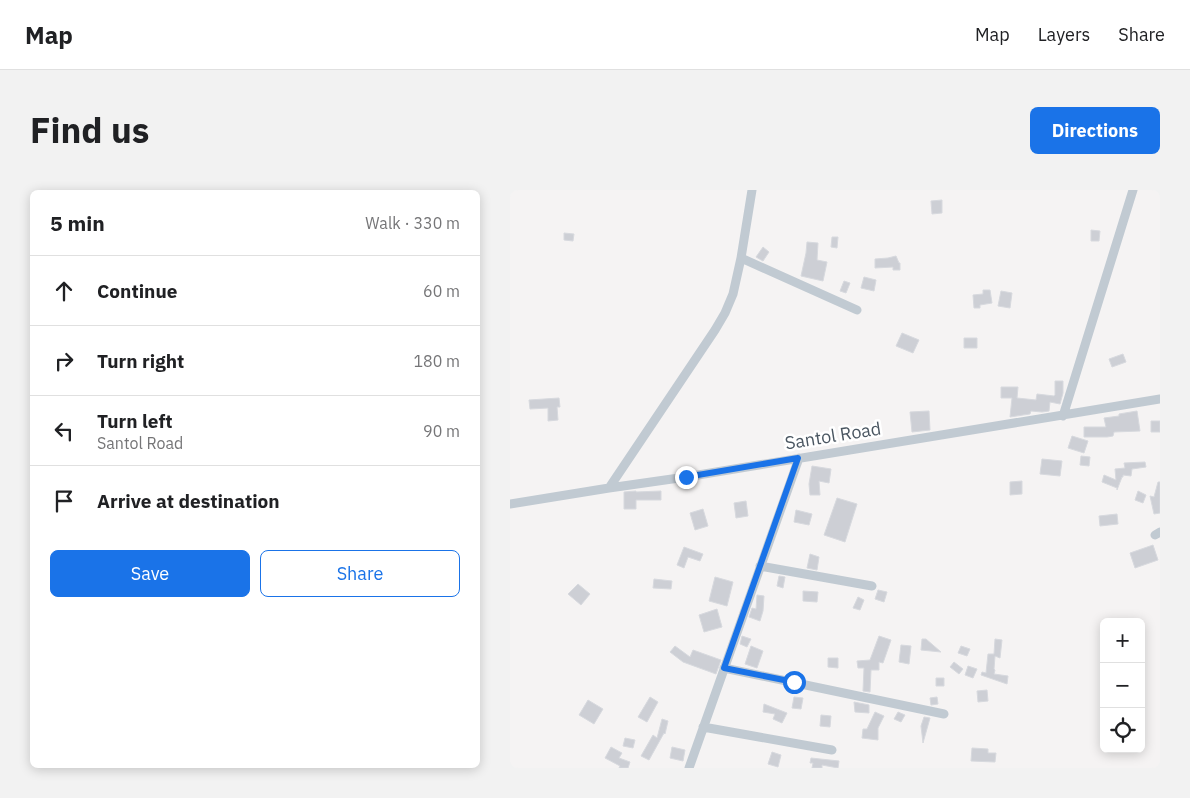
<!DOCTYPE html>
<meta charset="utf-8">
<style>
body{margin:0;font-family:"IBM Plex Sans",sans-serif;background:#f2f2f2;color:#202124}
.controls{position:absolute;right:15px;bottom:15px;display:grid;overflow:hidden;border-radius:8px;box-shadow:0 2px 12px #0003}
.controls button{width:45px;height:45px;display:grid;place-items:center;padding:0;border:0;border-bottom:1px solid #e0e0e0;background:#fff;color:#202124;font:25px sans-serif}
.stop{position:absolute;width:15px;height:15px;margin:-11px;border:4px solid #1a73e8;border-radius:50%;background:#fff}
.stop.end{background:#1a73e8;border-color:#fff;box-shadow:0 1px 5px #0008}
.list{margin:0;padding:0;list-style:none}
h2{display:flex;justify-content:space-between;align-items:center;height:65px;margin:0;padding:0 20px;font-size:21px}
h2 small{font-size:16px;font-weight:400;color:#757577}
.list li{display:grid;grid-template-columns:32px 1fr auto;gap:15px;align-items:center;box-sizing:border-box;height:70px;padding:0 20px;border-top:1px solid #e0e0e0}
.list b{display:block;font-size:19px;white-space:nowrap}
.list p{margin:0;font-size:16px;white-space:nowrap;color:#757577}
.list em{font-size:16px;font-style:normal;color:#757577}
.actions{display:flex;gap:10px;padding:15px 20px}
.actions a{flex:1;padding:11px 0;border:1px solid #1a73e8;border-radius:8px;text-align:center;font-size:18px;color:#1a73e8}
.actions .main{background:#1a73e8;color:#fff}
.icon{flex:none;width:28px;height:28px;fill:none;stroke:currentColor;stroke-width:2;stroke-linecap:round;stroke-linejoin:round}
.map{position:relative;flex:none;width:650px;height:578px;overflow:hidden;border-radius:8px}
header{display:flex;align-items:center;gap:30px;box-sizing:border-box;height:70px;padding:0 25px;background:#fff;border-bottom:1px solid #e0e0e0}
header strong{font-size:24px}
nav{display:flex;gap:28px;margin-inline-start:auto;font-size:18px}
.intro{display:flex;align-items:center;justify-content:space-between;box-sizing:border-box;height:120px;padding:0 30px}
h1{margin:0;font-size:35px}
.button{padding:12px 22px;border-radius:8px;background:#1a73e8;color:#fff;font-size:18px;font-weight:700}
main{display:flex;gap:30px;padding:0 30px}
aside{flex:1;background:#fff;border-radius:8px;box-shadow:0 2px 12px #0003}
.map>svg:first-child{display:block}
.building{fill:#cdcfd5;stroke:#d7d9de}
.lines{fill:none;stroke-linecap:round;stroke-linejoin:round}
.minor{stroke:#c1cad2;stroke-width:9}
.route{stroke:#1a73e8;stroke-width:6}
.labels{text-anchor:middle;stroke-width:5;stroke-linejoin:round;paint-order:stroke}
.street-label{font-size:18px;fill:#4a5661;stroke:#fff}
</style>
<header>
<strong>Map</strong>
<nav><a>Map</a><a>Layers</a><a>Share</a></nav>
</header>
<div class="intro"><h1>Find us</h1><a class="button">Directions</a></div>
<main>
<aside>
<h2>5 min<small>Walk · 330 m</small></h2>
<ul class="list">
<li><svg class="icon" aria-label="ahead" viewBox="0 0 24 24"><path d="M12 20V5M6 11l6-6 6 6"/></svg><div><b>Continue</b></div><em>60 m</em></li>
<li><svg class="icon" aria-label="right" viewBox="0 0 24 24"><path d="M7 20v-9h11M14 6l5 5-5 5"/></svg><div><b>Turn right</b></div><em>180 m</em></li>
<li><svg class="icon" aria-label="left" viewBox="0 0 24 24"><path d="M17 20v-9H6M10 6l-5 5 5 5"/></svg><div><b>Turn left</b><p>Santol Road</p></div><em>90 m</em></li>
<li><svg class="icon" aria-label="arrive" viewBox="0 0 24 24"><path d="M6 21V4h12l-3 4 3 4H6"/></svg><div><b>Arrive at destination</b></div></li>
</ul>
<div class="actions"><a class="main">Save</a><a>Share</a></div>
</aside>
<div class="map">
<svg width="650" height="578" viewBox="0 0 650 578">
<rect width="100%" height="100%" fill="#f5f3f3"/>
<path class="building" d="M432 10V23L422 24 421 11Z
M581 40 590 41 589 51H581Z
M54 43 64 44 63 51 54 50Z
M322 47H328L327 58 321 57Z
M297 52 308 53 307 70 317 72 313 91 291 86 296 63Z
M253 57 259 62 253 71 246 67Z
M386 66 389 73H390V80H383V77L365 78V69L378 68Z
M354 87 366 90 364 101 351 98Z
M334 91 340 93 336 103 330 101Z
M473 100H480L482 113 470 115V118H464L463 105 473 104Z
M491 101 502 103 500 118 488 116Z
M392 143 409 150 403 163 386 156Z
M454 148H467V158H454Z
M613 164 616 172 602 177 599 169Z
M545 191H553V203L550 214 540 212 539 221 532 222 521 221 520 224 500 227 502 208H491V197H508L507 208 526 210 527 204 544 206 545 205Z
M49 208 50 217H47L48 230 38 231V218L20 219 19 210Z
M419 221 420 240 402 242 400 222Z
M627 221 630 241 604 242 603 246 597 247H574V237H596L594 228 609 226V224Z
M641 231H650V242H641Z
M562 246 578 251 574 263 558 258Z
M571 266 580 267 579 276 570 275Z
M532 269 552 271 550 286 530 284Z
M635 272 636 277 622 279 621 286 613 285V287H612L607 300V298L592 292 594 285 606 290 605 279 615 278 614 273Z
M302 276 321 279 319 293 309 291 310 305H300L299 294Z
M512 291V304L500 305V292Z
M648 292H650V323L644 324 640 306 644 307Z
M126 301V302L151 301V310H126V319H114V302Z
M628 301 636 305 633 313 625 310Z
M327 308 347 314 335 352 314 345Z
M236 311 238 326 226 328 224 313Z
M193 319 198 336 185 340 180 323Z
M286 320 302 324 299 335 284 332Z
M607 324 608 334 590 336 589 326Z
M643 355 648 370 625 378 620 363Z
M174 357 193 364 190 371 178 367 174 378 167 375Z
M300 364 309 367 307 380 297 378Z
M269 386 275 387 273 398 267 396Z
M205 387 223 392 217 416 199 411Z
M144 389 162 391 161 399 143 398Z
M68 394 80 404 71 415 58 404Z
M368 400 377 402 374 412 365 409Z
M293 401 308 402 307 412 293 411Z
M247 405 254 406 253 421 250 431 239 427 242 418 246 419Z
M348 407 354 410 350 420 343 418Z
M207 419 212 437 194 442 189 425Z
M232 446 241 449 237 457 230 454Z
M369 446 381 450 373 473 369 472V480H361L360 502 353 501 354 478H348L347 471 360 470Z
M412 449H416L431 462 411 460Z
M485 449 492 450 490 468 485 466 484 479 485 480 484 484 498 486 497 494 471 485 472 482 476 483 478 464H484Z
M391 455 401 456 399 474 389 472Z
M165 456 180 467 183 460 211 470 206 484 173 472 160 462Z
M241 456 253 461 247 478 235 474Z
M451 456 460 459 457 466 448 463Z
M318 468H328V478L318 477Z
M444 472 453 479 449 484 440 477Z
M458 476 467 479 463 488 455 485Z
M426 488H434V496H426Z
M477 500 478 511 468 512 467 501Z
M140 507 148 512 137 532 128 527Z
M284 507 293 508 291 519 282 518Z
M427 507 428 514 421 515 420 508Z
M78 510 93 519 84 534 69 525Z
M344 512 359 515V523L345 522Z
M254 514 277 523 272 533 263 529 265 524 253 522Z
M365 522 374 526 368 538V550L352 548 353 539H357Z
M388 522 395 525 391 532 384 529Z
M311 525 321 526 320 537 310 536Z
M414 527 420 528 413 553 411 536Z
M152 529 158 531 155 544 154 543 139 570 131 566 143 545 147 548Z
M115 548 125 550 123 558 113 556Z
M101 557 112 563 109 568 120 572 118 578H109L110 576 95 568Z
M162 557 175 560 173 571 160 568Z
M462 558 478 559V563H486L485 572 461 571Z
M262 562 271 565 268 577 258 574Z
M301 568 329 571 328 578 312 575V578H302L303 573H300Z"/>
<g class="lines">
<path class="minor" d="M231 68 347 120
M553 226 623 0
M99 298 205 140 215 123 223 104 231 68 242 0
M0 314 99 298 176 287 650 209
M645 345 650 342
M250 376 362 396
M214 478 434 524
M193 537 322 560
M179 578 289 268"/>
</g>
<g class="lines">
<path class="route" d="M176 287 288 268 214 478 284 492"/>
</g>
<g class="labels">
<g class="street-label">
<text transform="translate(323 246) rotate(-9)" y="6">Santol Road</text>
</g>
</g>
</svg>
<div class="controls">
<button>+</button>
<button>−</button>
<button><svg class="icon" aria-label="locate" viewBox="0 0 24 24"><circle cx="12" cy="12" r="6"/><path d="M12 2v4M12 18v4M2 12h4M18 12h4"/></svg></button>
</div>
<div class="stop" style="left:284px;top:492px"></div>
<div class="stop end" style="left:176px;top:287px"></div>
</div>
</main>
